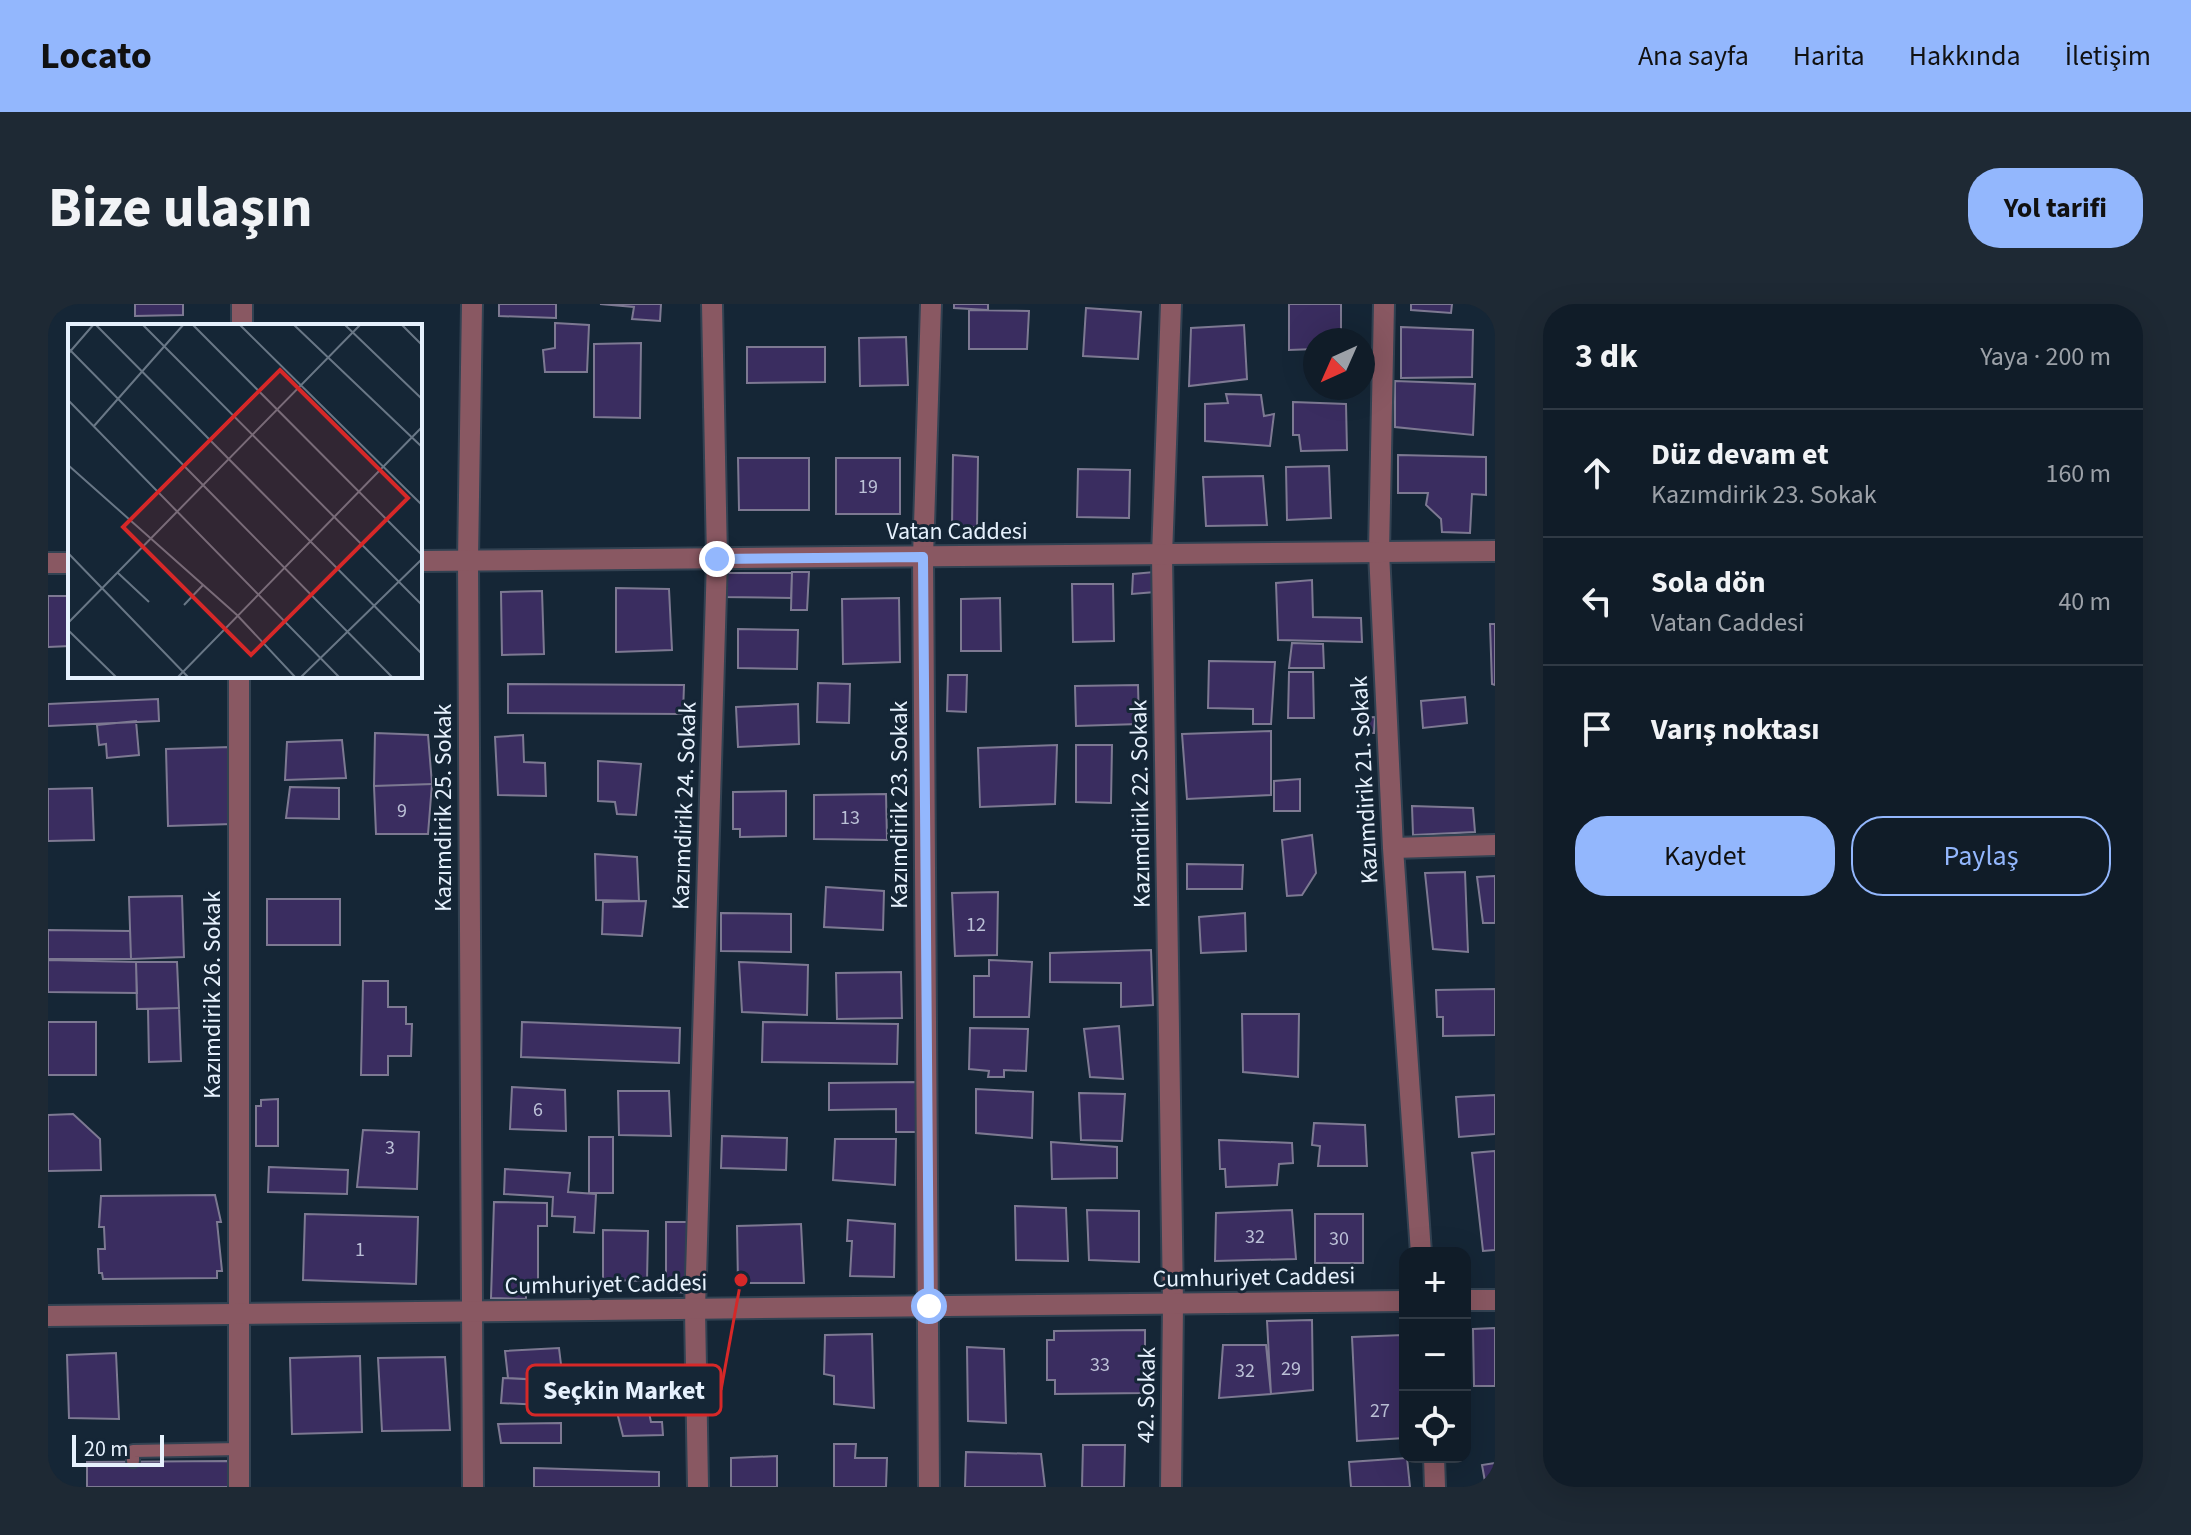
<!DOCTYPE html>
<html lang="tr">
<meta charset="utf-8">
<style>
body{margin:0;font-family:"Source Sans 3",sans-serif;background:#1e2934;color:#f1f3f6}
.controls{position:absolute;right:24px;bottom:24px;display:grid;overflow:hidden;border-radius:16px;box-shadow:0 8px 32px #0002}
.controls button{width:72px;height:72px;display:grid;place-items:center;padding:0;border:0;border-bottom:2px solid #303a45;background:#101c28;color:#f1f3f6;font:40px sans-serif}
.compass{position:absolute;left:1255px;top:24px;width:72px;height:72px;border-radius:50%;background:#101c28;box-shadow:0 8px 32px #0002;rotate:225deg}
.scale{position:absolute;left:24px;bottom:20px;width:92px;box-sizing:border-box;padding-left:8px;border:4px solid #e6f1fd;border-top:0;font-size:22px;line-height:28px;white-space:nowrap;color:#e6f1fd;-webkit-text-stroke:6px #152636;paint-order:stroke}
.stop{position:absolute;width:24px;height:24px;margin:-18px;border:6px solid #93b7fd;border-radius:50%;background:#fff}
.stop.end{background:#93b7fd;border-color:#fff;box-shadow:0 2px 8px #0008}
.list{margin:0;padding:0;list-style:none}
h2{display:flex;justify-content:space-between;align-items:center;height:104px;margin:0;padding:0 32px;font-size:34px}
h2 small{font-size:26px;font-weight:400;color:#9ca1a8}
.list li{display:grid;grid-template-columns:52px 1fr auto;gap:24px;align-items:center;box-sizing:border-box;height:128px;padding:0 32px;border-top:2px solid #303a45}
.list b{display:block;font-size:30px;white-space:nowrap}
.list p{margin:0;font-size:26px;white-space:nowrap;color:#9ca1a8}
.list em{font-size:26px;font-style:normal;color:#9ca1a8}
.actions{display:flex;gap:16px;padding:24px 32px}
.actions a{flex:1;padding:18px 0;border:2px solid #93b7fd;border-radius:32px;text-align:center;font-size:28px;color:#93b7fd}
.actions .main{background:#93b7fd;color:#111}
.icon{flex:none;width:44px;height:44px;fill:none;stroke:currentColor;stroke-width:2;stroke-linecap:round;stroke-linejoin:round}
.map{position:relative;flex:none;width:1447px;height:1183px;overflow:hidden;border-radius:32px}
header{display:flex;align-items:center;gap:48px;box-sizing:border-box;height:112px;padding:0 40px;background:#93b7fd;color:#111}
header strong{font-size:38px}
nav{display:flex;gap:44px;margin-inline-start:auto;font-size:28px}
.intro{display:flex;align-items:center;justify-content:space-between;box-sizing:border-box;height:192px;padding:0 48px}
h1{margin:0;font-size:56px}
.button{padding:20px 36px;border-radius:32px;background:#93b7fd;color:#111;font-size:28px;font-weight:700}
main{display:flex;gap:48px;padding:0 48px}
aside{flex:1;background:#101c28;border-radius:32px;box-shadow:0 8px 32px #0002}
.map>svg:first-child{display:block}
.building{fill:#3a2d60;stroke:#7d7992;stroke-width:2}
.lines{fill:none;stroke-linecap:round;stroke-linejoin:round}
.service-casing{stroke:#324252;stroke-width:16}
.minor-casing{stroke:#324252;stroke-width:24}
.tertiary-casing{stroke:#324252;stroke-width:24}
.service{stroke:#895862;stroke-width:12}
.minor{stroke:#895862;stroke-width:20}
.tertiary{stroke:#895862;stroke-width:20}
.route{stroke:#93b7fd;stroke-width:10}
.labels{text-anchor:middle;stroke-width:6;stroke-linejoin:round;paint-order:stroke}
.number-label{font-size:20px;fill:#bbc0d6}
.street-label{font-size:24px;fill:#e6f1fd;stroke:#152636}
.inset-road{fill:none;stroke:#697786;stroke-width:2}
.view{fill:#d62828;fill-opacity:0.15;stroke:#d62828;stroke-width:4}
.inset-edge{fill:none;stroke:#e6f1fd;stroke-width:4}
.leader{fill:none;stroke:#d62828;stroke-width:3}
.callout-dot{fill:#d62828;stroke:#152636;stroke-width:3}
.callout{fill:#152636;stroke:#d62828;stroke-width:3}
.callout-label{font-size:26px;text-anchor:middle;font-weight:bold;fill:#e6f1fd}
</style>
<header>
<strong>Locato</strong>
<nav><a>Ana sayfa</a><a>Harita</a><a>Hakkında</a><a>İletişim</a></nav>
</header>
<div class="intro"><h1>Bize ulaşın</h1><a class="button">Yol tarifi</a></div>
<main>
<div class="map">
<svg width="1447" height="1183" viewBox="0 0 1447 1183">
<rect width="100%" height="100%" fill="#152636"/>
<path class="building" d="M87 0H135V11L87 12Z
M451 0H508V14L451 12Z
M552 0H613L612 17 584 15 586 3Z
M906 0H940V6L906 4Z
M1241 0H1293V36H1267V45L1241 46Z
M1363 0H1404L1403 9 1363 6Z
M1038 4 1093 8 1090 55 1035 52Z
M921 6 981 7 979 45H921Z
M507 19 541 21 539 68H497L495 46 507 44Z
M1196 21 1199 75 1141 82 1143 24Z
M1353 23 1425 26 1424 73 1353 74Z
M858 33 860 81 812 82 811 34Z
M593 39 592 114 546 113V40Z
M699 43H777V78L699 79Z
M1347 77 1427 80 1425 131 1347 123Z
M1178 90 1213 91 1216 112 1226 110 1222 142 1157 137V100L1180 99Z
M1245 98 1298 100 1299 146 1253 147 1251 131H1245Z
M905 151 930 153 929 223H904Z
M1350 151 1438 153V191L1424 190 1422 229 1394 228 1393 215 1378 201 1380 189H1350Z
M690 154H761V206H691Z
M788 154H852V210H788Z
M1281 162 1283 214 1239 216 1238 163Z
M1030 165 1082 166 1081 214 1029 213Z
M1215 172 1219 221 1158 222 1155 173Z
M744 268H761L759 306H743Z
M1106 268 1107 288 1084 290 1085 270Z
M674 269H744L743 294 674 293Z
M1264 276 1265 313 1313 314 1314 338 1230 336 1228 279Z
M1024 280H1065L1066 337 1025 338Z
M568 284 621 285 624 346 568 348Z
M494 287 496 350 454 351 453 288Z
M0 292H22V342L0 343Z
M851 294 852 358 795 360 794 295Z
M952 294 953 347H913V295Z
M1442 320H1447V381L1444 380Z
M690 325 750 326 749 365 690 364Z
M1244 339 1275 340 1276 364H1241Z
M1161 357 1227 358 1223 420H1205V405L1160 404Z
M1241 368H1265L1266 414H1240Z
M900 371H919L918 408 899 407Z
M770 379 802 380 801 419 769 418Z
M460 380 636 381 635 410 460 409Z
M1090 381 1091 420 1028 422 1027 382Z
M1417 393 1419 419 1375 424 1373 397Z
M110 395 111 417 0 422V400Z
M750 400 751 440 690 443 688 403Z
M1327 413 1326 429H1310L1309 414Z
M88 417 91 451 59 454 58 440 51 441 49 421Z
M1223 427V491L1139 495 1134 430Z
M327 429 380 431 384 480 326 482Z
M475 431 476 458 497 459 498 492 450 491 447 433Z
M294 436 298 474 237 476 239 438Z
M1009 441 1007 500 932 503 930 444Z
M1028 441H1064L1063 499 1028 498Z
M182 443 184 520 120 522 118 445Z
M550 457 593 460 588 511 569 510 567 498 550 497Z
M1252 475V507H1226V477Z
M384 480 380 530H328L326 482Z
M242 483 291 484V515L238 514Z
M44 484 46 536 0 537V485Z
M738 487V532L692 533V525H685V488Z
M838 490 839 536 766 535V491Z
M1364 502 1425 504 1427 528 1365 531Z
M1264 531 1268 569 1254 591 1239 592 1234 536Z
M547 550 589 553 591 597 548 596Z
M1139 560 1195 561 1194 585H1139Z
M1417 568 1420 648 1385 645 1377 569Z
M1447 572V619H1435L1429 573Z
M778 583 836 587 835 626 776 623Z
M950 588 949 651 907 652 904 589Z
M134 592 136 653 83 655 81 593Z
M219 595H292V641H219Z
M598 597 594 632 554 630 555 598Z
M673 609 743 610V648L673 647Z
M1197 609 1198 647 1153 649 1151 613Z
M0 626 82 627 83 655H0Z
M1103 646 1105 701 1073 703V679L1002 678V649Z
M0 656 88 658 89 689 0 688Z
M941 656 984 658 981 713H926V672H941Z
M88 658H129L131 704 89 705Z
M691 658 760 661 759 711 694 708Z
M853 668 854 714 789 715 788 669Z
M315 677H340V703H358V720H364L363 752H340V771H313Z
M1447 685V731L1395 732V713H1389L1388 686Z
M131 704 133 757 101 758 100 705Z
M1194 710H1251L1250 773 1195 768Z
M0 718H48V771H0Z
M474 718 632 724 631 759 473 753Z
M715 718 850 720 849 760 714 758Z
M1071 722 1075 775 1042 773 1036 725Z
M922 724 980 725 978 767 956 766V773H940L941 767 921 765Z
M868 778 869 828H848V805L781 806V779Z
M464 783 517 786 518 827 462 825Z
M928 785 985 788 984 834 928 829Z
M570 787H621L623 832 571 831Z
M1031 789 1077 790 1074 837 1033 836Z
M1447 791V830L1411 833 1408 793Z
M230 795V842H208V802H213V796Z
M25 810 52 835 53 866 0 867V811Z
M1266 819 1317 821 1319 862H1270L1272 842 1264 841Z
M315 826 371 828 369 885 309 883Z
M674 832 739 834 738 866 673 864Z
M541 833H565V889H541Z
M787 835H848L847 881 785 876Z
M1171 836 1244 839 1245 859 1231 860 1229 881 1178 883 1177 865H1172Z
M1003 838 1069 843V874L1004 875Z
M1447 847V946L1435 947 1424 849Z
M221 863 300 866 299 890 220 888Z
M457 865 522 869 520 888 548 890 546 929 526 928 527 913 504 912 505 893 456 890Z
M167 891 173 918H169L174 967H169V974L55 975 54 969H51L50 945H57L56 923H51L53 892Z
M446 898 499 899V922H490V978H478V995L443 994Z
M967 902 1018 904 1020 957 968 956Z
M1039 906 1091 907V958L1041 956Z
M1244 906 1248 955 1167 957 1168 909Z
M257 910 370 913 368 980 255 976Z
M1267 910H1315V959H1267Z
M800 916 847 920 846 973 802 972 804 937H799Z
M618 918H639V989L618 987Z
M753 920 756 979H690L689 922Z
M555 926 600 927 599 977 555 976Z
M1264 1016 1265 1086 1223 1090 1219 1017Z
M1447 1024V1082H1426L1425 1025Z
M1097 1026V1045H1104L1105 1075H1098V1089L1007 1090V1076H999V1036H1006V1027Z
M824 1030 826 1104 786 1100V1072L776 1070 777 1031Z
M1355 1031 1357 1134 1309 1137 1304 1033Z
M1175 1041H1218L1223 1090 1171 1094Z
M919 1043 956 1045 958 1119 920 1117Z
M511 1044 515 1077 460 1074 457 1047Z
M68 1049 71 1115 21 1114 19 1051Z
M312 1052 314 1128 244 1130 242 1054Z
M397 1053 402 1126 334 1127 330 1054Z
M574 1066 579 1079 595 1080 603 1118H614L615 1131 575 1132 559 1069Z
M455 1074 515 1077 513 1102 453 1099Z
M513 1119V1139H453L450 1120Z
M786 1140H808L807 1154H839L838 1183H786Z
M1035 1141H1077L1076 1183H1034Z
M918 1148 993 1150 997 1183H917Z
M729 1152V1183H683V1154Z
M1359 1154 1362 1183H1303L1301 1158Z
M180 1157 181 1183H39V1158Z
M1447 1159V1183H1438L1434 1161Z
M486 1164 611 1168V1183H486Z"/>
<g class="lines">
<defs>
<path id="service" d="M85 1157V1147L191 1145"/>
<path id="minor" d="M424 0 420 256 425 1183
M1336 0 1331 248 1345 544 1373 949
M194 22V0
M1345 544 1447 541
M191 1183V372
M650 1183 647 1005 669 255 664 0
M881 1183 875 253 883 0
M1123 1183 1125 1000 1114 252 1123 0"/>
<path id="tertiary" d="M372 257 1447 247
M0 259H22
M1417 996H1447
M0 1012 1357 997
M1386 1153 1387 1183"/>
</defs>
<use href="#service" class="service-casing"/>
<use href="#minor" class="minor-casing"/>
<use href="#tertiary" class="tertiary-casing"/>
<use href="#service" class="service"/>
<use href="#minor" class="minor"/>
<use href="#tertiary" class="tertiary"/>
</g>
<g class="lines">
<path class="route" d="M669 255 875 253 881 1002"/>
</g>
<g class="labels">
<g class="number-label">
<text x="820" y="189">19</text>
<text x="354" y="513">9</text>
<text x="802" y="520">13</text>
<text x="928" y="627">12</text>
<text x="490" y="812">6</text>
<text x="342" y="850">3</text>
<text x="1207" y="939">32</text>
<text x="1291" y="941">30</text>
<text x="312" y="952">1</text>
<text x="1052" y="1067">33</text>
<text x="1243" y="1071">29</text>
<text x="1197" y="1073">32</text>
<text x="1332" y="1113">27</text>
</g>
<g class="street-label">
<text x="909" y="235">Vatan Caddesi</text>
<text transform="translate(1316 476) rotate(-93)" y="8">Kazımdirik 21. Sokak</text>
<text transform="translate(1092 500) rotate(-91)" y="8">Kazımdirik 22. Sokak</text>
<text transform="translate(851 501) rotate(-90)" y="8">Kazımdirik 23. Sokak</text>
<text transform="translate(636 502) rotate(-88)" y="8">Kazımdirik 24. Sokak</text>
<text transform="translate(395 504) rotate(-90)" y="8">Kazımdirik 25. Sokak</text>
<text transform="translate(164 691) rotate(-90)" y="8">Kazımdirik 26. Sokak</text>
<text transform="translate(1206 973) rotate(-1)" y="8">Cumhuriyet Caddesi</text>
<text transform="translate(558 980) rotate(-1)" y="8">Cumhuriyet Caddesi</text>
<text transform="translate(1098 1091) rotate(-89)" y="8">42. Sokak</text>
</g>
</g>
<g transform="translate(20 20)">
<rect width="354" height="354" fill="#152636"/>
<path class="inset-road" d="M27 0 354 330M74 0 354 281M124 0 354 231M171 0 354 181M225 0 354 123M276 0 354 75M333 0 354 21M0 24 325 354M0 30 26 0M0 76 272 354M26 102 116 0M0 141 169 291 228 354M0 229 121 354M50 249 81 278M116 281 135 261M0 299 293 0M0 306 49 354M109 354 354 103M232 354 354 235"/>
<path class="view" d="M212 46 340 174 183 331 55 203Z"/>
<rect width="354" height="354" class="inset-edge"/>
</g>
<path class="leader" d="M693 976L673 1086"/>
<circle class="callout-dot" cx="693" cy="976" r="8"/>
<rect class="callout" x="479" y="1061" width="194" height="50" rx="8"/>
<g class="callout-label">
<text x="576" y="1095">Seçkin Market</text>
</g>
</svg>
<div class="controls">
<button>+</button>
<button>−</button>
<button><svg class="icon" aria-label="locate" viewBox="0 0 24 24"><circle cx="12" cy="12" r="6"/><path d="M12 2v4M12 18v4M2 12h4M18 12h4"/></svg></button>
</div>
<svg class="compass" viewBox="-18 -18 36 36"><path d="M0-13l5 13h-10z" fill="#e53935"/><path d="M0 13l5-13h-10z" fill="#9ca1a8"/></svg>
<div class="scale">20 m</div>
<div class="stop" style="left:881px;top:1002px"></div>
<div class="stop end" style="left:669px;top:255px"></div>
</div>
<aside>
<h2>3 dk<small>Yaya · 200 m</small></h2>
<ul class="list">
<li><svg class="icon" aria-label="ahead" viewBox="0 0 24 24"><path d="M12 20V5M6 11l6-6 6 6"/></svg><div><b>Düz devam et</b><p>Kazımdirik 23. Sokak</p></div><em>160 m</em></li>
<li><svg class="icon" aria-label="left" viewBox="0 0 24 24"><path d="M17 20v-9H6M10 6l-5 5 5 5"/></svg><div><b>Sola dön</b><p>Vatan Caddesi</p></div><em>40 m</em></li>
<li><svg class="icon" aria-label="arrive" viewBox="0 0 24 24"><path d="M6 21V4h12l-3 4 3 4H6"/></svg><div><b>Varış noktası</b></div></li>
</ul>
<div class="actions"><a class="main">Kaydet</a><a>Paylaş</a></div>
</aside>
</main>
